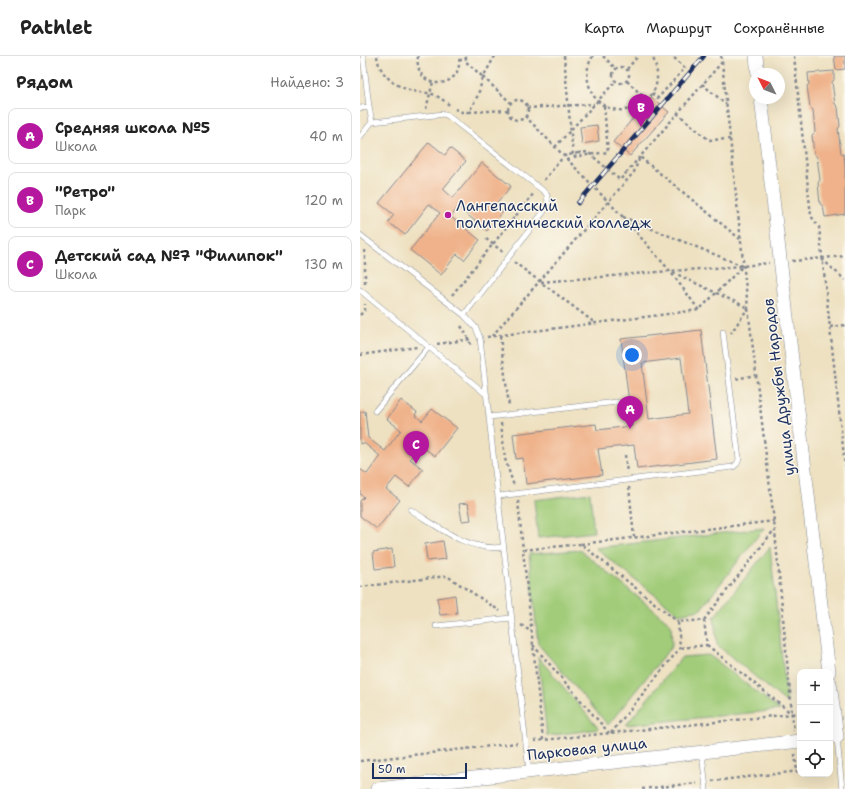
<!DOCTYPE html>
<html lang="ru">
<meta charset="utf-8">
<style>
body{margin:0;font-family:"Shantell Sans",sans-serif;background:#f6f6f6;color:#222}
.controls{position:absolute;right:12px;bottom:12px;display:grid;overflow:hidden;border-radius:8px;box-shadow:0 4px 16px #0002}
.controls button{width:36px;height:36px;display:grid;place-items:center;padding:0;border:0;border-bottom:1px solid #e0e0e0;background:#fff;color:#222;font:20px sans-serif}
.compass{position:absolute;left:389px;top:12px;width:36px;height:36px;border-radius:50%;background:#fff;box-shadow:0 4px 16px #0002;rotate:312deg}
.scale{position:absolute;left:12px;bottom:10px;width:95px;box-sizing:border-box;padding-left:4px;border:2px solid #1b2f5e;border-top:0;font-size:11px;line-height:14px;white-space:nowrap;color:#1b2f5e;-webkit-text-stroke:3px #fbf7ec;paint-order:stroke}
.you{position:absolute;left:272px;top:299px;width:14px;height:14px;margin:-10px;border:3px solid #fff;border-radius:50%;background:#1a73e8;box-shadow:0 0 0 6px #1a73e833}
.badge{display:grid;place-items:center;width:26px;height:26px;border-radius:50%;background:#b5179e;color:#fff;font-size:13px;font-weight:700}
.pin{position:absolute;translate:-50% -33px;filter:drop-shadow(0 1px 2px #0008)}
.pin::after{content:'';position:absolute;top:21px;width:14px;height:12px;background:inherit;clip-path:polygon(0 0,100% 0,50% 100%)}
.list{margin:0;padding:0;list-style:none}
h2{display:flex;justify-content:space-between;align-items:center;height:52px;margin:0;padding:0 16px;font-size:17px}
h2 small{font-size:13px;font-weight:400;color:#767676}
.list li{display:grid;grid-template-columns:26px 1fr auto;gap:12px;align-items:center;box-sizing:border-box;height:56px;margin:0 8px 8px;padding:0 8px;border:1px solid #e0e0e0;border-radius:8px}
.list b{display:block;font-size:15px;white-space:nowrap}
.list p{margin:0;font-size:13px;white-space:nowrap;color:#767676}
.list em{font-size:13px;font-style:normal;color:#767676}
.icon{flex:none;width:22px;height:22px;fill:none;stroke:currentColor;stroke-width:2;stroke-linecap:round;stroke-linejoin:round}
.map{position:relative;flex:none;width:485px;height:733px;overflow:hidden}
header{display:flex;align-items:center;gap:24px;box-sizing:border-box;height:56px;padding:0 20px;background:#fff;border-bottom:1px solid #e0e0e0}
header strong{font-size:19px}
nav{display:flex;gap:22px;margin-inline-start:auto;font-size:14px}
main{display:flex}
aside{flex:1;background:#fff}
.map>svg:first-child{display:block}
.green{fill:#a2cc79;stroke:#5e7e6c}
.building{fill:#efb28a;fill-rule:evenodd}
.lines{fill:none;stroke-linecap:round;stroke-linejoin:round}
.service-casing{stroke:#848890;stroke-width:6}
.tertiary-casing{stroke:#848890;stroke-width:14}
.path{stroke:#848890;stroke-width:2.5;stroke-dasharray:3 3;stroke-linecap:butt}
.service{stroke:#fff;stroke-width:5}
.tertiary{stroke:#fff;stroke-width:13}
.rail-casing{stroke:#1b2f5e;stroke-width:4.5}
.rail{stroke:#fbf7ec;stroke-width:3;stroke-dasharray:9;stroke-linecap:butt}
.path-bridge{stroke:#848890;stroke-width:2.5;stroke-dasharray:3 3;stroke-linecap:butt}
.poi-dot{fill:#b5179e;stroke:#fbf7ec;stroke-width:1.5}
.labels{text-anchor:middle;stroke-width:3;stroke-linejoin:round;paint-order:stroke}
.poi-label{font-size:15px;fill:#1b2f5e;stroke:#fbf7ec;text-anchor:start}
.street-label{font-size:15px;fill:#1b2f5e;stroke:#fbf7ec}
</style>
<header>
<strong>Pathlet</strong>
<nav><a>Карта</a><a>Маршрут</a><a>Сохранённые</a></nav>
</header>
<main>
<aside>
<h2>Рядом<small>Найдено: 3</small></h2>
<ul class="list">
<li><span class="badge">A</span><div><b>Средняя школа №5</b><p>Школа</p></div><em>40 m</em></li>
<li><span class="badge">B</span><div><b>&quot;Ретро&quot;</b><p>Парк</p></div><em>120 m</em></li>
<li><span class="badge">C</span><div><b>Детский сад №7 &quot;Филипок&quot;</b><p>Школа</p></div><em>130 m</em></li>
</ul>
</aside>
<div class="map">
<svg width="485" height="733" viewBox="0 0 485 733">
<rect width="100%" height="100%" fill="#fbf7ec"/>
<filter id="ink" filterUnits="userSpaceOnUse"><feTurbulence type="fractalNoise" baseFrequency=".025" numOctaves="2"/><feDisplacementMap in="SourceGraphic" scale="8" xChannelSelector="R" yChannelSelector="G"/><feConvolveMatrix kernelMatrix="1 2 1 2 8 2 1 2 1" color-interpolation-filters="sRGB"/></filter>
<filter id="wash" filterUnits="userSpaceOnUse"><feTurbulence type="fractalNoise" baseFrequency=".012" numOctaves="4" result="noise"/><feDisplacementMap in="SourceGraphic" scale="16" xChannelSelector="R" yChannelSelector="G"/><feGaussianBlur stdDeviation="0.9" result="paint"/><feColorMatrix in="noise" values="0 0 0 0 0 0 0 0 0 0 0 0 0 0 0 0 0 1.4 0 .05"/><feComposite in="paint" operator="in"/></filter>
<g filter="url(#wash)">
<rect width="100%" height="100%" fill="#eee1c1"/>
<path class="green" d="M230 437 234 476 178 482 174 444Z
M404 472 340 554 319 558 235 492Z
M410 491 427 647 357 589 354 561Z
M220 494 311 568 312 590 248 669 178 588 169 498Z
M349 599 420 654 266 669 322 601Z
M178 601 239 673 187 680Z"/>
<g id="blocks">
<path class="building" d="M474 0H485V13L476 14Z
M474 15V24L472 26 475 48 478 51 480 70 478 73 481 97 484 99 485 110V158L465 161 463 150 460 148 458 127 460 124 457 101 454 98 452 79 455 76 453 54 450 51 447 30 449 28 448 17Z
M291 41 309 56 270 100 253 86Z
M237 69 239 85 222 88 220 71Z
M69 86 85 99 90 92 106 105 83 133 93 142 122 107 151 130 135 150 143 156 127 175 98 151 91 161 120 184 104 204 97 198 81 219 50 194 80 157 69 148 45 179 28 166 34 159 19 147Z
M341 274 357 403 277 413 274 389 238 393 242 419 166 428 163 402 156 403 153 378 236 368 237 374 272 370 261 283ZM321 302 328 358 289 363 282 307Z
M41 344 57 356 55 359 62 365 72 353 97 372 75 400 60 389 50 403 63 413 49 431 36 421 26 433 40 444 17 473 0 460V445L4 441 0 438V413L7 418 20 400 4 387 0 388V356L5 355 8 382 25 395 41 374 27 363Z
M108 447 111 464 102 465 99 448Z
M83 485 86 503 67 505 65 488Z
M32 493 34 511 15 513 13 496Z
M95 539 97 557 80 559 77 542Z"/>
</g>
</g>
<g filter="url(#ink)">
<use href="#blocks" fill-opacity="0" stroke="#848890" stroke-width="1"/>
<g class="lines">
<defs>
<path id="service" d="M0 52 9 51 3 0
M0 81 12 66
M0 179 104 259 185 154C188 147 189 144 186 137L88 60 84 58 12 66 9 51
M0 234 127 339
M104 259 116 272 120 282 169 715
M15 355 69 291
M129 361 257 346
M138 440 373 411 377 408 379 403 363 276
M51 454C79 471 108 496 143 491
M76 570 151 562
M477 682 482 733
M342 697 346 733"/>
<path id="tertiary" d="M396 0 398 18
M401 42 469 616
M470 627 477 681
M17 733 440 685"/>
</defs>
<use href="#service" class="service-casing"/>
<use href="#tertiary" class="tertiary-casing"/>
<path class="path" d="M17 0C19 19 36 31 53 35 59 37 66 36 72 38 79 40 85 46 91 50
M58 0C53 36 104 36 99 0
M135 0 123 21 151 47
M204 0 213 101 248 96 244 49
M233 0C227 9 226 19 229 29 242 76 317 52 292 0
M243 0 256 13
M434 0 451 160 459 171 485 410
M99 4H104L108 0
M362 6 388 252 371 277
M253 19a8 8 0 1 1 16 0a8 8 0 1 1-16 0Z
M267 13 278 0
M267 25 287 44
M342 28 366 48
M292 37 298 42 325 12 312 0
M148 54a10 10 0 1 1 20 0a10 10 0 1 1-20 0Z
M167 52 234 48
M66 53 73 26
M95 53 102 56H109L118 39 123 21 104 4
M109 56 148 54
M317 57 349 84 370 83
M165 60 204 100 183 125
M195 91 256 25
M218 97 204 100 263 161 310 215 388 252 414 465 432 658 440 657
M266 117 362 6 361 0
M263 161 383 210 339 254 310 215
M126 183 143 196
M462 203 485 224
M432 205 485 200
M154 206 235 267
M181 226 310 215 383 210 409 207
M5 227V194
M92 239 174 137
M0 259 5 254V248
M101 270 106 278 111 289
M470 271 485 269
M132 280 274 116 280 101 380 183
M140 280 149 350
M127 281 339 254
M77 288 112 283
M0 299 57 291
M376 323 395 319
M141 367 145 403 154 430
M265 399 267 417
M269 431 274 481
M158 445 163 494
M221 488 414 465
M0 531 87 520 140 555
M344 564 414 474
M161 569 172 576
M173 589 249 677
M347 589 432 658 434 675
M251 677 320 592 318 566 344 564 347 589 320 592
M183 684 163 494 221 488 318 566
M174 685 432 658
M435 698 437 715
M0 705 157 687
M352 725 440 715
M282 733 337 727"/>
<use href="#service" class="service"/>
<use href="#tertiary" class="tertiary"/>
<defs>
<path id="rail" d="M218 147 344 0"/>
</defs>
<use href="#rail" class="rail-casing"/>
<use href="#rail" class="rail"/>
<path class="path-bridge" d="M218 97 228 96 260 124 266 117"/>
</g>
</g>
<circle class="poi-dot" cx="88" cy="159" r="4"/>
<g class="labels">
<g class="poi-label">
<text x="96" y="155">Лангепасский<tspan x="96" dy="17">политехнический колледж</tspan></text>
</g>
<g class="street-label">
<text transform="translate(419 331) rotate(-97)" y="5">улица Дружбы Народов</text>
<text transform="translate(227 693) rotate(-6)" y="5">Парковая улица</text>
</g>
</g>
</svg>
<div class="controls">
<button>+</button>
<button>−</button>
<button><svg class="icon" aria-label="locate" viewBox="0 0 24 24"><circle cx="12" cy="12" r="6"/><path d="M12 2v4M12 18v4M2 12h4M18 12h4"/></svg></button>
</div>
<svg class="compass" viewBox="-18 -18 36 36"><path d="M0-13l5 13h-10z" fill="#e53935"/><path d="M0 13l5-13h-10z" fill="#767676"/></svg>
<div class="scale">50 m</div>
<div class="you"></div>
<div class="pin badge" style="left:270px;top:373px">A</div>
<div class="pin badge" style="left:281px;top:71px">B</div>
<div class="pin badge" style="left:56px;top:408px">C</div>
</div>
</main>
